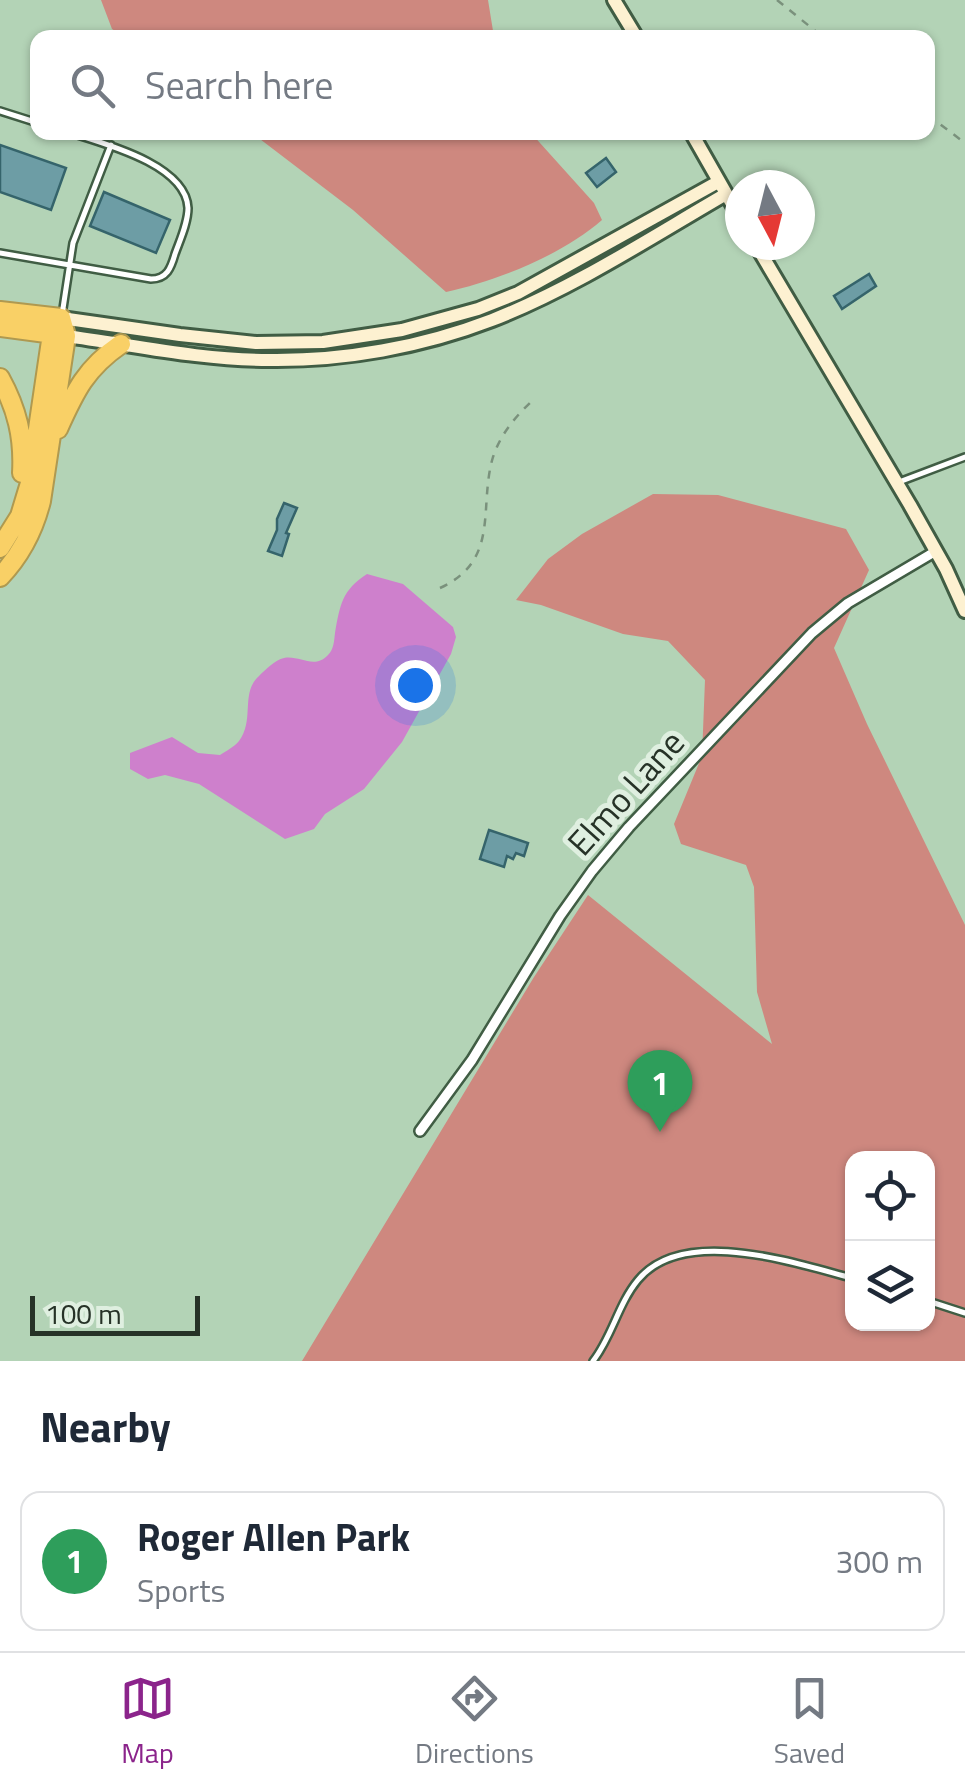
<!DOCTYPE html>
<style>
body{margin:0;font-family:"Titillium Web",sans-serif;background:#f6f6f7;color:#1f2937}
.controls{position:absolute;right:30px;bottom:30px;display:grid;overflow:hidden;border-radius:20px;box-shadow:0 2px 8px #0004}
.controls button{width:90px;height:90px;display:grid;place-items:center;padding:0;border:0;border-bottom:2px solid #e0e1e3;background:#fff;color:#1f2937;font:50px sans-serif}
.compass{position:absolute;left:725px;top:170px;width:90px;height:90px;border-radius:50%;background:#fff;box-shadow:0 2px 8px #0004;rotate:173deg}
.scale{position:absolute;left:30px;bottom:25px;width:170px;box-sizing:border-box;padding-left:10px;border:5px solid #263227;border-top:0;font-size:28px;line-height:35px;white-space:nowrap;color:#263227;-webkit-text-stroke:8px #dfefe0;paint-order:stroke}
.you{position:absolute;left:415px;top:685px;width:35px;height:35px;margin:-25px;border:8px solid #fff;border-radius:50%;background:#1a73e8;box-shadow:0 0 0 15px #1a73e833}
.badge{display:grid;place-items:center;width:65px;height:65px;border-radius:50%;background:#8b248b;color:#fff;font-size:32px;font-weight:700}
.pin{position:absolute;translate:-50% -82px;filter:drop-shadow(0 2px 5px #0008)}
.pin::after{content:'';position:absolute;top:52px;width:35px;height:30px;background:inherit;clip-path:polygon(0 0,100% 0,50% 100%)}
.list{margin:0;padding:0;list-style:none}
h2{display:flex;justify-content:space-between;align-items:center;height:130px;margin:0;padding:0 40px;font-size:42px}
h2 small{font-size:32px;font-weight:400;color:#747a83}
.list li{display:grid;grid-template-columns:65px 1fr auto;gap:30px;align-items:center;box-sizing:border-box;height:140px;margin:0 20px 20px;padding:0 20px;border:2px solid #e0e1e3;border-radius:20px}
.list b{display:block;font-size:38px;white-space:nowrap}
.list p{margin:0;font-size:32px;white-space:nowrap;color:#747a83}
.list em{font-size:32px;font-style:normal;color:#747a83}
.icon{flex:none;width:55px;height:55px;fill:none;stroke:currentColor;stroke-width:2;stroke-linecap:round;stroke-linejoin:round}
.map{position:relative;flex:none;width:965px;height:1361px;overflow:hidden}
.search{position:absolute;background:#fff;box-shadow:0 2px 8px #0004;left:30px;right:30px;top:30px;height:110px;display:flex;align-items:center;gap:25px;box-sizing:border-box;padding:0 35px;border-radius:20px;color:#747a83;font-size:38px}
.sheet{height:290px;background:#fff}
nav{display:flex;justify-content:space-around;align-items:center;box-sizing:border-box;height:140px;border-top:2px solid #e0e1e3;background:#fff;font-size:28px;color:#747a83}
nav a{display:grid;justify-items:center;gap:5px}
nav .on{color:#8b248b}
.map>svg:first-child{display:block}
.green{fill:#ce887f;fill-rule:evenodd}
.water{fill:#ce80cc}
.building{fill:#6d9da5;stroke:#35646b;stroke-width:2.5}
.lines{fill:none;stroke-linecap:round;stroke-linejoin:round}
.lane-casing{stroke:#405d44;stroke-width:10}
.street-casing{stroke:#405d44;stroke-width:14}
.secondary-casing{stroke:#405d44;stroke-width:18}
.highway-casing{stroke:#af9950;stroke-width:22}
.path{stroke:#7a917c;stroke-width:2.5;stroke-dasharray:8 8;stroke-linecap:butt}
.lane{stroke:#fff;stroke-width:5}
.street{stroke:#fff;stroke-width:9}
.secondary{stroke:#fdf1d1;stroke-width:12}
.highway{stroke:#f9d066;stroke-width:18}
.labels{text-anchor:middle;stroke-width:10;stroke-linejoin:round;paint-order:stroke}
.street-label{font-size:35px;fill:#263227;stroke:#dfefe0}
</style>
<div class="map">
<svg width="965" height="1361" viewBox="0 0 965 1361">
<rect width="100%" height="100%" fill="#b3d3b6"/>
<path class="green" d="M101 0H488L494 37H124L112 29Z
M252 133H531L594 203 602 220C562 255 497 281 446 292L353 210Z
M653 494 718 495 846 529 869 570 834 648 867 724 965 925V1361H302L534 977 588 895 772 1044 757 992 754 887 746 865 681 844 674 824 702 756 705 680 668 641 623 634 541 605 516 600 548 559 582 534ZM852 1158H928V1324H852Z"/>
<path class="water" d="M367 574 403 584 453 627 456 637 451 654 402 742 364 789 325 814 314 829 285 839 199 784 165 775 148 779 130 769V753L172 737 198 753 220 755C226 751 234 747 239 741 255 720 240 693 259 676 265 670 275 660 284 658 300 655 314 670 328 655 334 649 334 641 335 633 340 605 342 590 367 574Z"/>
<path class="building" d="M0 145 66 168 51 210 0 192Z
M606 158 616 172 597 187 586 173Z
M104 192 170 220 156 253 90 226Z
M869 274 876 286 842 309 834 296Z
M284 503 297 508 286 533 289 534 282 556 268 551 277 530V519Z
M489 830 528 843 524 856 516 853 513 859 507 856 504 867 480 859Z"/>
<g class="lines">
<defs>
<path id="lane" d="M0 111 38 123
M0 253 151 279C167 279 171 268 175 254 180 240 188 223 188 208 186 164 102 143 68 132
M62 315 73 243 111 145
M899 482 965 457
M928 1301 965 1313
M593 1361C612 1337 618 1304 638 1280 683 1225 794 1263 852 1278"/>
<path id="street" d="M420 1131 472 1060 560 916 592 871 629 827 812 633 848 603 936 551"/>
<path id="secondary" d="M614 0 637 38
M691 132 740 218
M756 245 910 505 946 569 965 611
M61 318 180 335 256 343 323 342 402 330 478 309 518 293 718 182
M66 336C133 345 201 360 269 360 344 361 422 347 492 320 574 288 650 238 726 194"/>
<path id="highway" d="M0 311 61 318
M0 327 61 335
M0 378C17 409 24 437 22 473
M58 429C75 391 86 368 121 344
M0 548 20 516 30 483 52 334 61 318
M0 577C20 556 34 529 41 501L66 336 61 318"/>
</defs>
<use href="#lane" class="lane-casing"/>
<use href="#street" class="street-casing"/>
<use href="#secondary" class="secondary-casing"/>
<use href="#highway" class="highway-casing"/>
<path class="path" d="M777 0 824 38
M928 115 965 143
M440 588C501 560 478 507 493 457 501 433 516 416 534 399"/>
<use href="#lane" class="lane"/>
<use href="#street" class="street"/>
<use href="#secondary" class="secondary"/>
<use href="#highway" class="highway"/>
</g>
<g class="labels">
<g class="street-label">
<text transform="translate(626 793) rotate(-48)" y="12">Elmo Lane</text>
</g>
</g>
</svg>
<div class="controls">
<button><svg class="icon" aria-label="locate" viewBox="0 0 24 24"><circle cx="12" cy="12" r="6"/><path d="M12 2v4M12 18v4M2 12h4M18 12h4"/></svg></button>
<button><svg class="icon" aria-label="layers" viewBox="0 0 24 24"><path d="M12 4l9 5-9 5-9-5zM3 14l9 5 9-5"/></svg></button>
</div>
<svg class="compass" viewBox="-18 -18 36 36"><path d="M0-13l5 13h-10z" fill="#e53935"/><path d="M0 13l5-13h-10z" fill="#747a83"/></svg>
<div class="scale">100 m</div>
<div class="you"></div>
<div class="pin badge" style="left:660px;top:1132px;background:#2e9e5b">1</div>
<div class="search"><svg class="icon" aria-label="search" viewBox="0 0 24 24"><circle cx="10" cy="10" r="6"/><path d="M15 15l6 6"/></svg>Search here</div>
</div>
<section class="sheet">
<h2>Nearby<small></small></h2>
<ul class="list">
<li><span class="badge" style="background:#2e9e5b">1</span><div><b>Roger Allen Park</b><p>Sports</p></div><em>300 m</em></li>
</ul>
</section>
<nav>
<a class="on"><svg class="icon" aria-label="map" viewBox="0 0 24 24"><path d="M3 6l6-2 6 2 6-2v14l-6 2-6-2-6 2zM9 4v14M15 6v14"/></svg>Map</a>
<a><svg class="icon" aria-label="directions" viewBox="0 0 24 24"><path d="M12 3l9 9-9 9-9-9zM9 14v-3h6M13 9l2 2-2 2"/></svg>Directions</a>
<a><svg class="icon" aria-label="saved" viewBox="0 0 24 24"><path d="M7 4h10v16l-5-4-5 4z"/></svg>Saved</a>
</nav>
